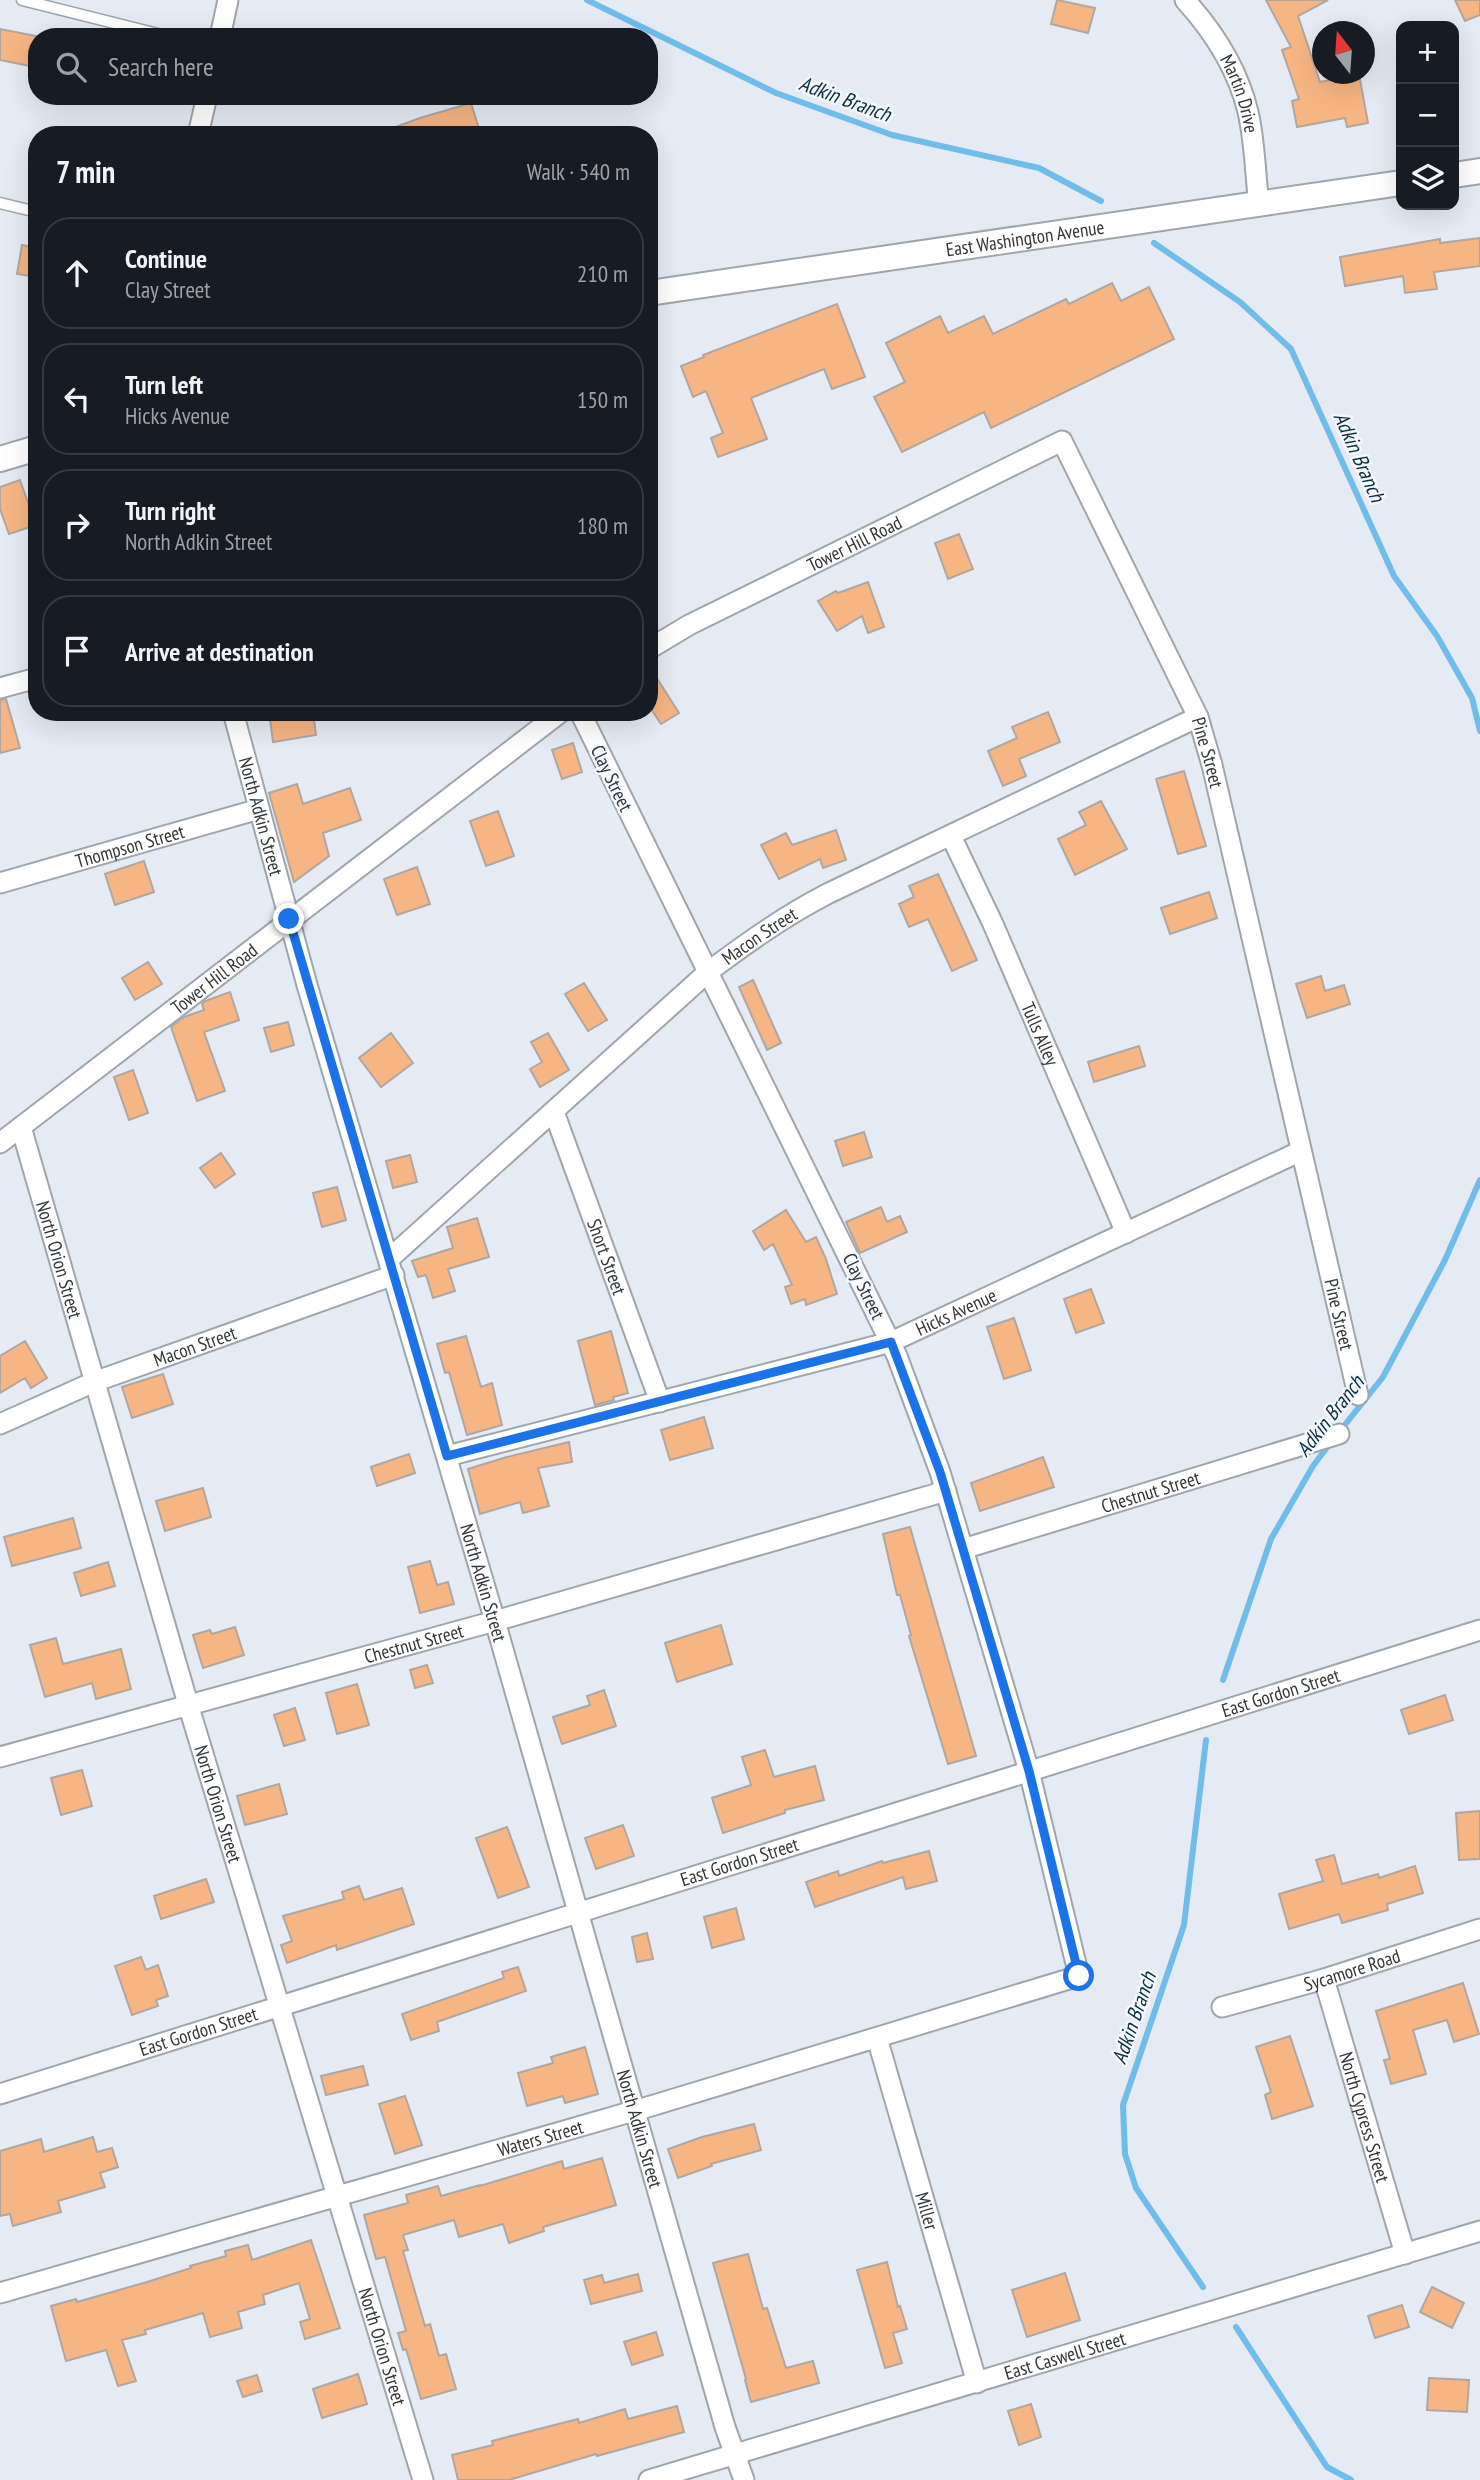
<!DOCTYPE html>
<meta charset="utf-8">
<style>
body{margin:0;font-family:"PT Sans Narrow",sans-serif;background:#242831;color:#f1f3f6}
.controls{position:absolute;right:21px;top:21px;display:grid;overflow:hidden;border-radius:14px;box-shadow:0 7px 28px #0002}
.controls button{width:63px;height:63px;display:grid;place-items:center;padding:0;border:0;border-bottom:2px solid #363941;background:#171b24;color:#f1f3f6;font:35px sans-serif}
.compass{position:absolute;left:1312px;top:21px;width:63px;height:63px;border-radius:50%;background:#171b24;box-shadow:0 7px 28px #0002;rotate:343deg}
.stop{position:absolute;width:21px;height:21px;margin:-16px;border:5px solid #1a73e8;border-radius:50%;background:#fff}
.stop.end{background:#1a73e8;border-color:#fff;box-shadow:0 2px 7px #0008}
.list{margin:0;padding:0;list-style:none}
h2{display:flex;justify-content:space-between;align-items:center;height:91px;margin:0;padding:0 28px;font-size:30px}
h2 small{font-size:23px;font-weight:400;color:#9ea1a6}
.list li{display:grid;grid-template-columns:46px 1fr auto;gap:21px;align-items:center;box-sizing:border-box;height:112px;margin:0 14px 14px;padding:0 14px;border:2px solid #363941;border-radius:28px}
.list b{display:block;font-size:26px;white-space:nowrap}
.list p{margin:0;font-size:23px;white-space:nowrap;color:#9ea1a6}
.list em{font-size:23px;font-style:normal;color:#9ea1a6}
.icon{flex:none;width:38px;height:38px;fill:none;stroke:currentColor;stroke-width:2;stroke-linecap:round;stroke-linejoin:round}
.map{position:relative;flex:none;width:1480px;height:2480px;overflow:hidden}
.search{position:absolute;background:#171b24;box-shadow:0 7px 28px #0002;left:28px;top:28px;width:630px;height:77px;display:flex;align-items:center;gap:18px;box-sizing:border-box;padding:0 24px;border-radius:28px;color:#9ea1a6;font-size:26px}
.panel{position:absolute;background:#171b24;box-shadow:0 7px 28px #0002;left:28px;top:126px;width:630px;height:595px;border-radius:28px}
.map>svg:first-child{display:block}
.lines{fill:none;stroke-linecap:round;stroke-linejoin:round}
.stream{stroke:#6fbdeb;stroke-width:6}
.building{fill:#f7b583;stroke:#b0a7a1;stroke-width:2}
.service-casing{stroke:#9fa5ad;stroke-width:13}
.minor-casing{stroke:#9fa5ad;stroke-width:23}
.tertiary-casing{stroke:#9fa5ad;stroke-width:28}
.service{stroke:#fff;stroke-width:10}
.minor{stroke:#fff;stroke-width:19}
.tertiary{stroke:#fff;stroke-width:24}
.route{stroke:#1a73e8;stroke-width:9}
.labels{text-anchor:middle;stroke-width:5;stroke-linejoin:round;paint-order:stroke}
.street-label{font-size:19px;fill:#333639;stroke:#f5f8fd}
.water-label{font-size:21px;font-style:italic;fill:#0b2f42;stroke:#f5f8fd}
</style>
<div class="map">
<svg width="1480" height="2480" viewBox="0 0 1480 2480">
<rect width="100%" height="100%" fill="#e5ebf4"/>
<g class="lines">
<path class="stream" d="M587 0 776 93 892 135 1039 168 1101 201
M1154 243 1240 302 1291 349 1394 576 1437 636 1472 698 1480 731
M1340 1431 1383 1377 1445 1260 1480 1180
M1223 1680 1271 1539 1313 1466 1331 1442
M1203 2287 1136 2188 1125 2154 1123 2105 1184 1925 1206 1740
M1236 2327 1327 2467 1351 2480"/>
</g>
<path class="building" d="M1057 0 1095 8 1088 33 1051 24Z
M1266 0H1328L1298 16 1320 82 1359 74 1368 123 1347 127 1345 118 1297 127 1292 101 1299 99 1282 50 1291 47Z
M1455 0H1480V15L1465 21Z
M0 29 36 36 30 66 0 60Z
M471 103 481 135H382V132L420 118Z
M1480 238V266L1434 272 1437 289 1405 293 1403 276 1345 286 1340 257 1440 239V243Z
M22 245 37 248V277L17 274Z
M1112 283 1121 301 1149 287 1174 339 991 428 984 412 902 452 874 397 905 382 886 343 940 316 948 333 984 316 993 334 1066 299 1069 304Z
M837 304 865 377 832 389 824 369 751 398 767 439 718 457 711 438 723 433 706 391 693 397 681 366 704 357 703 355Z
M20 480 36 525 9 534 0 509V487Z
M959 534 973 569 948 579 935 543Z
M868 582 884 627 868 633 862 616 837 631 818 601 836 591 838 593Z
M649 666 679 713 661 724 649 706Z
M6 699 20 748 0 753V700Z
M269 712H313L316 735 273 742Z
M1048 712 1060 742 1019 759 1026 776 1003 786 988 751 1017 738 1012 727Z
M573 743 582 772 562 779 552 750Z
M1184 771 1206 846 1178 854 1156 779Z
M297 784 303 804 350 788 361 820 323 833 329 856 294 882 269 793Z
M1101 801 1127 849 1075 875 1058 839 1086 825 1079 812Z
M498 811 514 856 486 866 470 821Z
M836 830 846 860 823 868 820 859 779 879 761 845 786 833 792 845Z
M144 861 154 892 115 905 105 874Z
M417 867 430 904 397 915 384 879Z
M938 874 977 960 952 971 928 919 909 927 899 904 914 897 909 886Z
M1209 892 1217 918 1170 934 1161 908Z
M148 962 162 984 135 1000 122 978Z
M1321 976 1325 991 1344 985 1350 1004 1307 1018 1296 984Z
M753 980 781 1043 767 1050 739 987Z
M584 983 607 1020 588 1031 565 994Z
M230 992 239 1020 204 1032 225 1091 197 1101 171 1027 184 1017 204 1010 202 1004 205 1001Z
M288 1022 294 1045 271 1052 264 1028Z
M391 1033 413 1063 381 1087 359 1058Z
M548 1033 569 1070 540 1087 530 1069 542 1062 531 1042Z
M1139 1046 1145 1066 1094 1082 1088 1062Z
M133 1070 148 1113 129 1120 114 1077Z
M864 1132 872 1157 843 1166 835 1141Z
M221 1153 235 1174 215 1188 200 1168Z
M410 1155 417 1182 393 1188 386 1161Z
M337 1187 346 1220 322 1227 313 1193Z
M881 1207 887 1222 900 1216 907 1232 860 1253 846 1222Z
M786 1210 806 1242 816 1237 826 1259 837 1294 806 1305 805 1299 791 1304 785 1287 792 1285 773 1244 764 1250 753 1231Z
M477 1218 489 1257 448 1269 455 1291 433 1298 426 1275 418 1277 412 1261 453 1248 447 1227Z
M1091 1289 1104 1323 1076 1333 1064 1299Z
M1014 1318 1031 1370 1004 1379 987 1327Z
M611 1331 628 1393 613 1397 614 1400 595 1405 578 1341Z
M466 1336 481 1387 492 1383 502 1425 467 1435 449 1372 445 1373 437 1344Z
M25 1341 47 1378 31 1388 25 1378 0 1393V1356Z
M163 1374 173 1404 132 1418 122 1387Z
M704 1417 713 1448 670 1460 661 1430Z
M569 1442 572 1462 538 1468 549 1506 523 1513 520 1502 480 1514 468 1469 507 1457Z
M409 1454 415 1473 377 1486 371 1467Z
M1043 1457 1054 1487 980 1511 971 1483Z
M203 1488 211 1517 165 1531 156 1501Z
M73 1518 81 1548 12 1566 4 1537Z
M910 1527 976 1756 948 1764 909 1636 911 1635 900 1595H897L883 1534Z
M430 1561 437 1585 448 1582 454 1604 420 1613 408 1567Z
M108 1562 115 1586 81 1596 74 1573Z
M721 1625 732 1664 677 1682 665 1643Z
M235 1627 244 1655 203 1668 193 1635 210 1630 212 1634Z
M56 1638 63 1664 121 1649 131 1689 96 1699 92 1683 45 1697 30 1645Z
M427 1665 433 1683 415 1688 410 1670Z
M357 1684 369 1725 337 1734 326 1693Z
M604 1690 616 1726 562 1744 553 1717 590 1705 587 1696Z
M1445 1695 1453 1720 1409 1734 1401 1710Z
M295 1708 305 1740 284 1746 274 1715Z
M765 1750 774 1777 815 1766 824 1800 785 1810V1813L723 1833 712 1798 751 1785 742 1757Z
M82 1770 92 1806 61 1815 51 1778Z
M279 1784 287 1814 245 1825 237 1796Z
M1480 1811V1859L1459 1860 1456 1813Z
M623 1825 634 1856 596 1869 585 1838Z
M507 1827 529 1887 498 1898 476 1838Z
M929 1851 937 1881 906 1889 903 1877 815 1907 806 1882 838 1871 839 1876 882 1861 883 1863Z
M1334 1855 1342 1884 1378 1874 1379 1878 1415 1866 1423 1893 1387 1904 1388 1910 1342 1923 1339 1914 1289 1929 1279 1894 1323 1881 1316 1860Z
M206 1879 214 1902 161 1919 154 1896Z
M359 1886 364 1900 402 1888 414 1924 337 1950 336 1945 287 1963 281 1945 292 1941 283 1916 344 1899 342 1892Z
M736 1908 744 1939 712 1948 704 1917Z
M647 1933 653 1959 637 1962 632 1937Z
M141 1957 146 1970 158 1965 168 1996 156 2000 158 2006 132 2015 115 1966Z
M518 1967 526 1991 437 2022 439 2031 411 2040 402 2014 504 1978 502 1972Z
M1463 1983 1479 2034 1454 2042 1447 2020 1413 2030 1426 2074 1391 2084 1384 2060 1390 2059 1376 2011Z
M1290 2036 1313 2106 1272 2119 1265 2095 1271 2092 1256 2047Z
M585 2047 598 2094 565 2103 563 2096 527 2106 518 2073 553 2063 551 2057Z
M363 2066 368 2085 326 2095 321 2076Z
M405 2096 422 2145 395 2154 379 2104Z
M754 2124 761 2150 711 2164 712 2166 678 2178 668 2149 702 2137Z
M93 2137 97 2152 112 2148 118 2167 100 2173 105 2187 58 2201 61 2212 13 2226 10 2214 0 2216V2151L41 2139 44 2152Z
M602 2158 616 2205 543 2227 544 2231 509 2243 503 2224 459 2237 454 2220 403 2235 408 2250 403 2251 425 2326 430 2324 439 2356 446 2354 456 2389 421 2399 406 2349 403 2350 398 2333 406 2331 385 2257 376 2259 364 2215 408 2203 406 2195 438 2186 441 2196 480 2185V2186L562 2161 564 2169Z
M311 2240 340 2328 305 2339 300 2322 310 2319 299 2283 263 2295 265 2304 238 2312 242 2328 210 2337 203 2313 145 2330 146 2334 122 2340 136 2381 118 2386 106 2350 66 2361 51 2306 76 2299 77 2302 147 2282 191 2268 190 2266 226 2256 225 2251 248 2245 252 2260Z
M748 2254 763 2309 767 2308 786 2368 813 2361 819 2383 751 2402 745 2380 746 2379 713 2263Z
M887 2262 898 2307 900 2306 907 2329 893 2333 902 2363 885 2368 857 2270Z
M1065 2273 1080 2320 1027 2337 1012 2290Z
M638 2274 642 2291 591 2304 584 2280 602 2275 604 2283Z
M1432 2287 1464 2303 1452 2328 1420 2312Z
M1402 2305 1409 2327 1375 2338 1368 2316Z
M656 2332 663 2355 632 2365 624 2342Z
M358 2374 367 2404 322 2418 313 2389Z
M257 2375 262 2391 243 2397 237 2381Z
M1429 2378 1469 2380 1467 2412 1427 2410Z
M1031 2404 1041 2437 1019 2445 1008 2411Z
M677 2406 684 2432 597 2456 596 2454 509 2480H458L452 2455 493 2445 492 2441 578 2419 579 2423 625 2409 628 2419Z"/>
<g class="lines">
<defs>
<path id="service" d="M22 0 170 37
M0 203 37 212"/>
<g id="minor">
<path id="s1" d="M1185 0C1214 32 1238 70 1248 112 1255 141 1255 174 1259 204"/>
<path d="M220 37 228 0"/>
<path d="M198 135 207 96"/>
<path id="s2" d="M649 649 689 625 1062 441 1198 717 1212 765 1358 1395"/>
<path d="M0 688 37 678"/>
<path id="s3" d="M233 712 307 985 495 1621 725 2427 744 2480"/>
<path id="s4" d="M951 836 993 924 1126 1233"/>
<path id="s5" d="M0 883 259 809"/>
<path id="s6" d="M554 1112 660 1402"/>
<path id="s7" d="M21 1127 188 1704 423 2480"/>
<path id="s8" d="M0 1143 561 712"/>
<path id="s9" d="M389 1259 708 972C748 942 786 915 829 893L1198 717"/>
<path id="s10" d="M0 1424 94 1382 394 1275"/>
<path id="s11" d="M447 1456 891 1342 1301 1151"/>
<path id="s12" d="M963 1549 1339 1434"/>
<path id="s13" d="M0 1757 495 1621 946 1491"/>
<path id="s14" d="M1324 1979 1405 2254"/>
<path id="s15" d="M1222 2007 1324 1979 1480 1929"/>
<path id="s16" d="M877 2038 977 2383"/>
<path id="s17" d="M0 2094C493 1937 987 1785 1480 1630"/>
<path id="s18" d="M0 2293 651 2106 1079 1976 1029 1771 940 1472 897 1356 580 712"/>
<path id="s19" d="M649 2480 1480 2231"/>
</g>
<g id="tertiary">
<path d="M1454 175 1480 171"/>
<path id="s20" d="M649 293 1401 183"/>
<path d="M0 459 37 448"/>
</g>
</defs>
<use href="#service" class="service-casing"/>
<use href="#minor" class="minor-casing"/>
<use href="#tertiary" class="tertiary-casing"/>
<use href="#service" class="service"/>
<use href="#minor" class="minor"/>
<use href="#tertiary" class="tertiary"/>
</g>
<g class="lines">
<path class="route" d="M289 919 447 1456 891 1342 940 1472 1029 1771 1079 1976"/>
</g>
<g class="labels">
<g class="street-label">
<text dy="7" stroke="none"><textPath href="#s1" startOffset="110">Martin Drive</textPath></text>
<text dy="7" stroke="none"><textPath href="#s20" startOffset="380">East Washington Avenue</textPath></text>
<text dy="7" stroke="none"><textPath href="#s2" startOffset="231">Tower Hill Road</textPath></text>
<text dy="7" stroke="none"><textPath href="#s2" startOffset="807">Pine Street</textPath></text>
<text transform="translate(612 778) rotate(64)" y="7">Clay Street</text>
<text dy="7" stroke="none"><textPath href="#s3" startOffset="108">North Adkin Street</textPath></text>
<text dy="7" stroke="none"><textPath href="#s5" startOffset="135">Thompson Street</textPath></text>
<text dy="7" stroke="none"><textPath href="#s9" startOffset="492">Macon Street</textPath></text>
<text dy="7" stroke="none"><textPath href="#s8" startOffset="270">Tower Hill Road</textPath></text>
<text dy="7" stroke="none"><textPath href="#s4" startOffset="217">Tulls Alley</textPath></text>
<text dy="7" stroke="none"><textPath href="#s6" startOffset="154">Short Street</textPath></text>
<text dy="7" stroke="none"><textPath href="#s7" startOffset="138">North Orion Street</textPath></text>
<text transform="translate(864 1286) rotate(64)" y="7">Clay Street</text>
<text dy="7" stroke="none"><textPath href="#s11" startOffset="530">Hicks Avenue</textPath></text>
<text dy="7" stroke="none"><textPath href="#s2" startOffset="1384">Pine Street</textPath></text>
<text dy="7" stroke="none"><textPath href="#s10" startOffset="210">Macon Street</textPath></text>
<text dy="7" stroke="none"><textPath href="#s12" startOffset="196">Chestnut Street</textPath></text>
<text dy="7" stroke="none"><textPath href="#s3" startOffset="906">North Adkin Street</textPath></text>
<text dy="7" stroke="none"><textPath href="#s13" startOffset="429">Chestnut Street</textPath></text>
<text dy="7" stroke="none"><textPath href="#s17" startOffset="1342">East Gordon Street</textPath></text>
<text dy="7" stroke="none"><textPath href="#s7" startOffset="705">North Orion Street</textPath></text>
<text dy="7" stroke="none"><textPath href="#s17" startOffset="775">East Gordon Street</textPath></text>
<text dy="7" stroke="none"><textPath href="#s15" startOffset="135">Sycamore Road</textPath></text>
<text dy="7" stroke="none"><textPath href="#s17" startOffset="208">East Gordon Street</textPath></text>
<text dy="7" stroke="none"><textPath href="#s14" startOffset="144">North Cypress Street</textPath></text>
<text dy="7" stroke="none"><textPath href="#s3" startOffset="1474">North Adkin Street</textPath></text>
<text dy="7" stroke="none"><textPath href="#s18" startOffset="562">Waters Street</textPath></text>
<text dy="7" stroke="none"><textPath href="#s16" startOffset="180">Miller</textPath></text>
<text dy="7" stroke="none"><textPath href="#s7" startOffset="1272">North Orion Street</textPath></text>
<text dy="7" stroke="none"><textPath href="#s19" startOffset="434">East Caswell Street</textPath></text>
</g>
<g class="water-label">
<text transform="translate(845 99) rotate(20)" y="7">Adkin Branch</text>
<text transform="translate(1359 457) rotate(66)" y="7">Adkin Branch</text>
<text transform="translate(1330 1416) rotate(-52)" y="7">Adkin Branch</text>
<text transform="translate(1134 2018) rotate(-71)" y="7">Adkin Branch</text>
</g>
</g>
</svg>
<div class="controls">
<button>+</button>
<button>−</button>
<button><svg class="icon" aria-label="layers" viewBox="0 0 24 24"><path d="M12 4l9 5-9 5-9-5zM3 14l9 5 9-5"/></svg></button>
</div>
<svg class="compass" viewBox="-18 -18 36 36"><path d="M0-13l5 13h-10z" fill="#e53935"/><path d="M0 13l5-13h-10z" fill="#9ea1a6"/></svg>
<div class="stop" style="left:1079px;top:1976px"></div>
<div class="stop end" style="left:289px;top:919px"></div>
<div class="search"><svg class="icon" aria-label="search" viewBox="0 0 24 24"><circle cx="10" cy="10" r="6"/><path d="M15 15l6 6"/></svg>Search here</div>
<section class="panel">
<h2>7 min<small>Walk · 540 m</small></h2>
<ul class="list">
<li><svg class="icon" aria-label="ahead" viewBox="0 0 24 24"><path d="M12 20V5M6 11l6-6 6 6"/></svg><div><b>Continue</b><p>Clay Street</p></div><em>210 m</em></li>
<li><svg class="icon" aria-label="left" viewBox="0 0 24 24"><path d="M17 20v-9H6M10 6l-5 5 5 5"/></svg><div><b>Turn left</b><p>Hicks Avenue</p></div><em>150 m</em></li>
<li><svg class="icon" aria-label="right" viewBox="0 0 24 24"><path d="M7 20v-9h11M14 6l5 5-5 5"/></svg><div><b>Turn right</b><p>North Adkin Street</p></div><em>180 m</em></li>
<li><svg class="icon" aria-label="arrive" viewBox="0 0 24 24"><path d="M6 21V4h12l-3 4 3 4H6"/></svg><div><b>Arrive at destination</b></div></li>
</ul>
</section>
</div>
